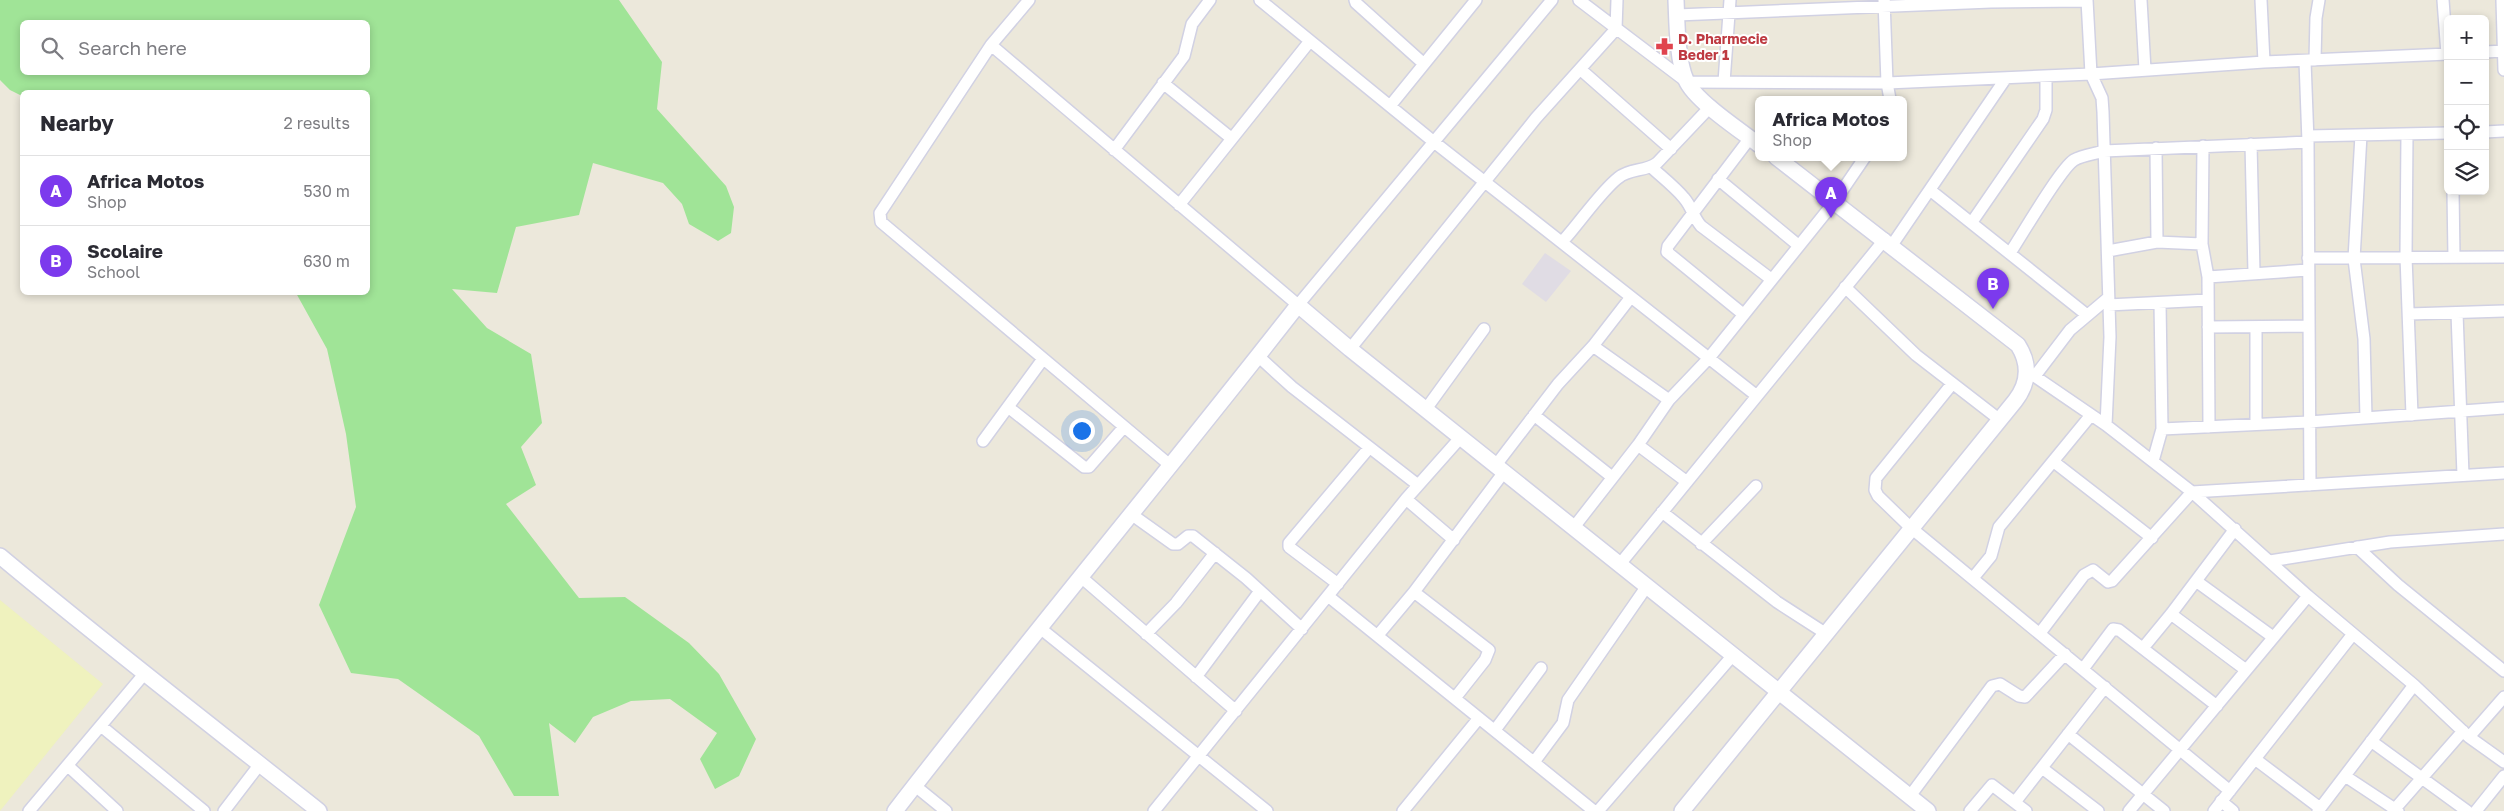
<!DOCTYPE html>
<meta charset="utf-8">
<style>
body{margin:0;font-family:"Golos Text",sans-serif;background:#f2f2f3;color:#2b2b33}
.controls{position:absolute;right:15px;top:15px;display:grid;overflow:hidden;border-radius:8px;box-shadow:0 2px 8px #0003}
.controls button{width:45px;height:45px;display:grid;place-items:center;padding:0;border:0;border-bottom:1px solid #e1e1e2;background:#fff;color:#2b2b33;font:25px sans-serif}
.you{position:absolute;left:1081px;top:430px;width:18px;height:18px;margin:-12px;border:4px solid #fff;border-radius:50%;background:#1a73e8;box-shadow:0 0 0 8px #1a73e833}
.badge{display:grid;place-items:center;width:32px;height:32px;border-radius:50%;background:#7c3aed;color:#fff;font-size:16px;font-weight:700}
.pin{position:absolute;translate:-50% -41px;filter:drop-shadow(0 1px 2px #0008)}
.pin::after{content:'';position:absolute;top:26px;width:18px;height:15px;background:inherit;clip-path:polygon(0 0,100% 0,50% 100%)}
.popup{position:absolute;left:1755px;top:96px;width:152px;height:65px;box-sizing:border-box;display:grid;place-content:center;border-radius:8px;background:#fff;filter:drop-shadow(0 1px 4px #0005);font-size:16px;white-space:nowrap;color:#7c7c81}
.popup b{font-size:19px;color:#2b2b33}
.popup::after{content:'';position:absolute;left:50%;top:100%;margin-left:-10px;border:10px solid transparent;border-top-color:#fff}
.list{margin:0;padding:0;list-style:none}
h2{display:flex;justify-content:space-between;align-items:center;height:65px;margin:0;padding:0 20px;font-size:21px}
h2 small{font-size:16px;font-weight:400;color:#7c7c81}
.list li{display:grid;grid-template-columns:32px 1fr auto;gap:15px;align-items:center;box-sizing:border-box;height:70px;padding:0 20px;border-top:1px solid #e1e1e2}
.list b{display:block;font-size:19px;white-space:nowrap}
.list p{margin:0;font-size:16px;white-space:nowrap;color:#7c7c81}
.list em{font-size:16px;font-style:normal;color:#7c7c81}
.icon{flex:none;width:28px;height:28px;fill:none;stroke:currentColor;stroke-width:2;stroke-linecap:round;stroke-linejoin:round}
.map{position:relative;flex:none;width:2504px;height:811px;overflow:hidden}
.search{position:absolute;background:#fff;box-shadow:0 2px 8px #0003;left:20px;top:20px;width:350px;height:55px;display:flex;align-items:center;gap:12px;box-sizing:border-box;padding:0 18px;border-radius:8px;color:#7c7c81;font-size:19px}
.panel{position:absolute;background:#fff;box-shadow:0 2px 8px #0003;left:20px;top:90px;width:350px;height:205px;border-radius:8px}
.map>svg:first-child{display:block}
.industrial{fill:#e0dce4}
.green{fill:#a0e497;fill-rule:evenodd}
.sand{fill:#eff2be}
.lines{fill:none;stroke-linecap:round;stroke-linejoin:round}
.minor-casing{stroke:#d1d1e3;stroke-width:14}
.tertiary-casing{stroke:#d1d1e3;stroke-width:18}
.minor{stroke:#fff;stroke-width:11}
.tertiary{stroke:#fff;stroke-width:15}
.labels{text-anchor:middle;stroke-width:4;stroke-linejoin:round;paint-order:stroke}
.health-label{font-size:14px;font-weight:bold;fill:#be3a42;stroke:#fff;text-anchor:start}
</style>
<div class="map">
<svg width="2504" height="811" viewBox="0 0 2504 811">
<rect width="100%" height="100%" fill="#ece8db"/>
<path class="industrial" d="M1545 253 1571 271 1546 302 1522 284Z"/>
<path class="green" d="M0 0H619L662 62 657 109 726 186 734 207 731 233 718 241 689 224 682 204 663 183 593 163 579 215 516 227 497 293 452 289 487 328 531 354 542 423 521 447 536 485 506 504 579 598 625 597 689 643 719 674 756 739 739 776 715 789 700 759 717 733 670 699 631 701 593 717 575 743 549 723 559 796H514L479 736 398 679 351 673 319 605 356 507 346 434 327 349 296 293 368 292V92H22V96L10 90 0 80ZM22 22H368V72H22Z"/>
<path class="sand" d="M0 600 103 684 0 811Z"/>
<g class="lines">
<defs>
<path id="minor" d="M1029 0 991 45 1298 305 1552 0
M1260 0 1434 142 1757 396
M1355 0 1356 3 1424 64
M1579 0 1687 82 1887 83 2091 74 2264 62 2448 54
M1884 0 1887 83 1890 99
M2087 0 2091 74 2102 98 2103 112 2110 337 2106 425
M2141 0 2145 70
M2261 0 2264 62
M2443 0 2447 54
M2502 0 2504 70
M1677 15 1991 2 2087 1
M991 45 884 207 880 213 881 222 1171 466
M2485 52 2504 51
M2315 60 2316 18 2319 0
M2305 61 2308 142 2310 485
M1580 69 1671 149
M1724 82 1730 0
M1163 83 1231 138
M1390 106 1476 0
M2485 132 2504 131
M2407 134 2406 257 2412 415
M2361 135 2354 259 2364 339 2366 418
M2308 136 2448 133
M2251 144 2254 273
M2203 146 2202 244 2208 277
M2156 148 2157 242
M1114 150 1184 56 1192 24 1210 0
M1651 167C1662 177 1675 187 1684 198 1692 207 1693 217 1701 226L1771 279
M1718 179 1798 245
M1930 190 2087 315
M2453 191 2454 257
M1179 205 1310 41
M1972 222 2043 119 2046 110V76
M1562 242C1578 225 1601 191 1618 178 1630 168 1645 172 1657 163L1711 106
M1892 245 2006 78
M2108 251 2157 242 2202 244
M2010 253C2022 235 2060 169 2074 160 2082 155 2094 154 2104 151L2308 142
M2308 258 2504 257
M1845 287 1916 355 2000 420
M2108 305 2208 300
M2457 313 2463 475
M1743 314 1667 252 1668 246 1750 138
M2409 314 2504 311
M2208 327 2308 326
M1593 346 1669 400
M1350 349 1536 118 1616 29 1617 0
M1258 356 1292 387 1418 485
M2027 371 2106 425 2192 492 2504 473
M2035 376 2070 330 2108 298
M1952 384 1876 478 1875 490 1878 496 1910 527 2230 791
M1008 407 1084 467H1089L1124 427
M1426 409 1484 329
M1534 415 1612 477
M2256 424V327
M2209 427 2208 277 2308 270
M2162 429 2309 422 2504 408
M983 441 1043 359
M1638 445 1687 482
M2153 461 2162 429 2160 303
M2054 462 2152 538
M1496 465 1558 384 1593 346 1631 297
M1406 499 1454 540
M1662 512 1777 602 1825 633
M1131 514 1173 544H1178L1188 536H1193L1246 578 1302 629
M1574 527 1638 445 1669 400 1709 358 1835 201 1865 157
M1701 544 1756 486
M2357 547 2398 585 2504 671
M2270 561 2390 542 2504 534
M1620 564 1885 239
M1081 577 1236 711
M1973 578 1991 556 1999 527 2004 521 2091 415
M2196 581 2273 637
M1338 584 1289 547V543L1369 448
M1414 592 1489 650 1485 660 1455 698
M1328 596 1594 811
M2171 614 2246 670
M1040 628 1267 811
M2040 633 2084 575 2093 570 2108 582 2112 581 2192 492 2308 596 2414 685 2469 737 2504 762
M1146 634 1176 603 1215 553
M1378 635 1414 592 1504 472
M2143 648 2171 614 2235 529
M2083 669 2113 629 2119 630 2217 706
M1196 677 1260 591
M101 726 204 811
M1495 730 1541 668
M2068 734 2164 811
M2469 737 2504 697
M2371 741 2467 811
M2255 759 2320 808
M1534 762 1563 723 1568 700 1647 586
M68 766 117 811
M2042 768 2098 811
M2345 776 2398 811
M914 785 946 811
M1910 796 1992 686 2000 684 2019 696 2025 697 2065 654
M2221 801 2233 811
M2015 802 2105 687
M29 811 145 673
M224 811 260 764
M1154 811 1406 499 1461 437
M1403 811 1479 718
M1598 811 1734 654
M1970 811 1992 785 2026 811
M2129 811 2308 596
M2214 811 2353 634
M2318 811 2414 685
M2393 811 2463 731
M2476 811 2504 776"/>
<path id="tertiary" d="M1676 0C1677 23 1677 60 1686 80 1694 100 1741 131 1758 144
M0 556C104 643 212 726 319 811
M895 811C1027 640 1165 475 1298 305L1350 349 1928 811
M1682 811 2015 401C2029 383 2030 364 2018 345L1776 157"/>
</defs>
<use href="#minor" class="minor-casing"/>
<use href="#tertiary" class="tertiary-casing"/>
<use href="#minor" class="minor"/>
<use href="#tertiary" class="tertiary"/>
</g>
<defs>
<symbol id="pharmacy-bare" viewBox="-9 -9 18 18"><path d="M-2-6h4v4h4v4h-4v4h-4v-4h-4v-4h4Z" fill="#e0444e" stroke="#fff" stroke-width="2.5" paint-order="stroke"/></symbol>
</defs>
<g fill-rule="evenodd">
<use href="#pharmacy-bare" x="1652" y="34" width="25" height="25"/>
</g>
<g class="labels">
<g class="health-label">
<text x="1678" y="44">D. Pharmecie<tspan x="1678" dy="16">Beder 1</tspan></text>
</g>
</g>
</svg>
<div class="controls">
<button>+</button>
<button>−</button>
<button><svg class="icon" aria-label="locate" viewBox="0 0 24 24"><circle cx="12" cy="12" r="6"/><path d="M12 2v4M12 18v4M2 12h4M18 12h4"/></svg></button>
<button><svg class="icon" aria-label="layers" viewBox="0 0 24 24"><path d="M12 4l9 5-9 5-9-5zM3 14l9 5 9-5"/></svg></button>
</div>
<div class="you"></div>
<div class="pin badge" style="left:1831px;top:218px">A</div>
<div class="popup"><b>Africa Motos</b>Shop</div>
<div class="pin badge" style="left:1993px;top:309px">B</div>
<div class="search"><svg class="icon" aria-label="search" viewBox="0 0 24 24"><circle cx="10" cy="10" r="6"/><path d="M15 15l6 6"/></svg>Search here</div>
<section class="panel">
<h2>Nearby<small>2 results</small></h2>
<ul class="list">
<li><span class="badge">A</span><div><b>Africa Motos</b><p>Shop</p></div><em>530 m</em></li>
<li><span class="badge">B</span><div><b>Scolaire</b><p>School</p></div><em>630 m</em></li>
</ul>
</section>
</div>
